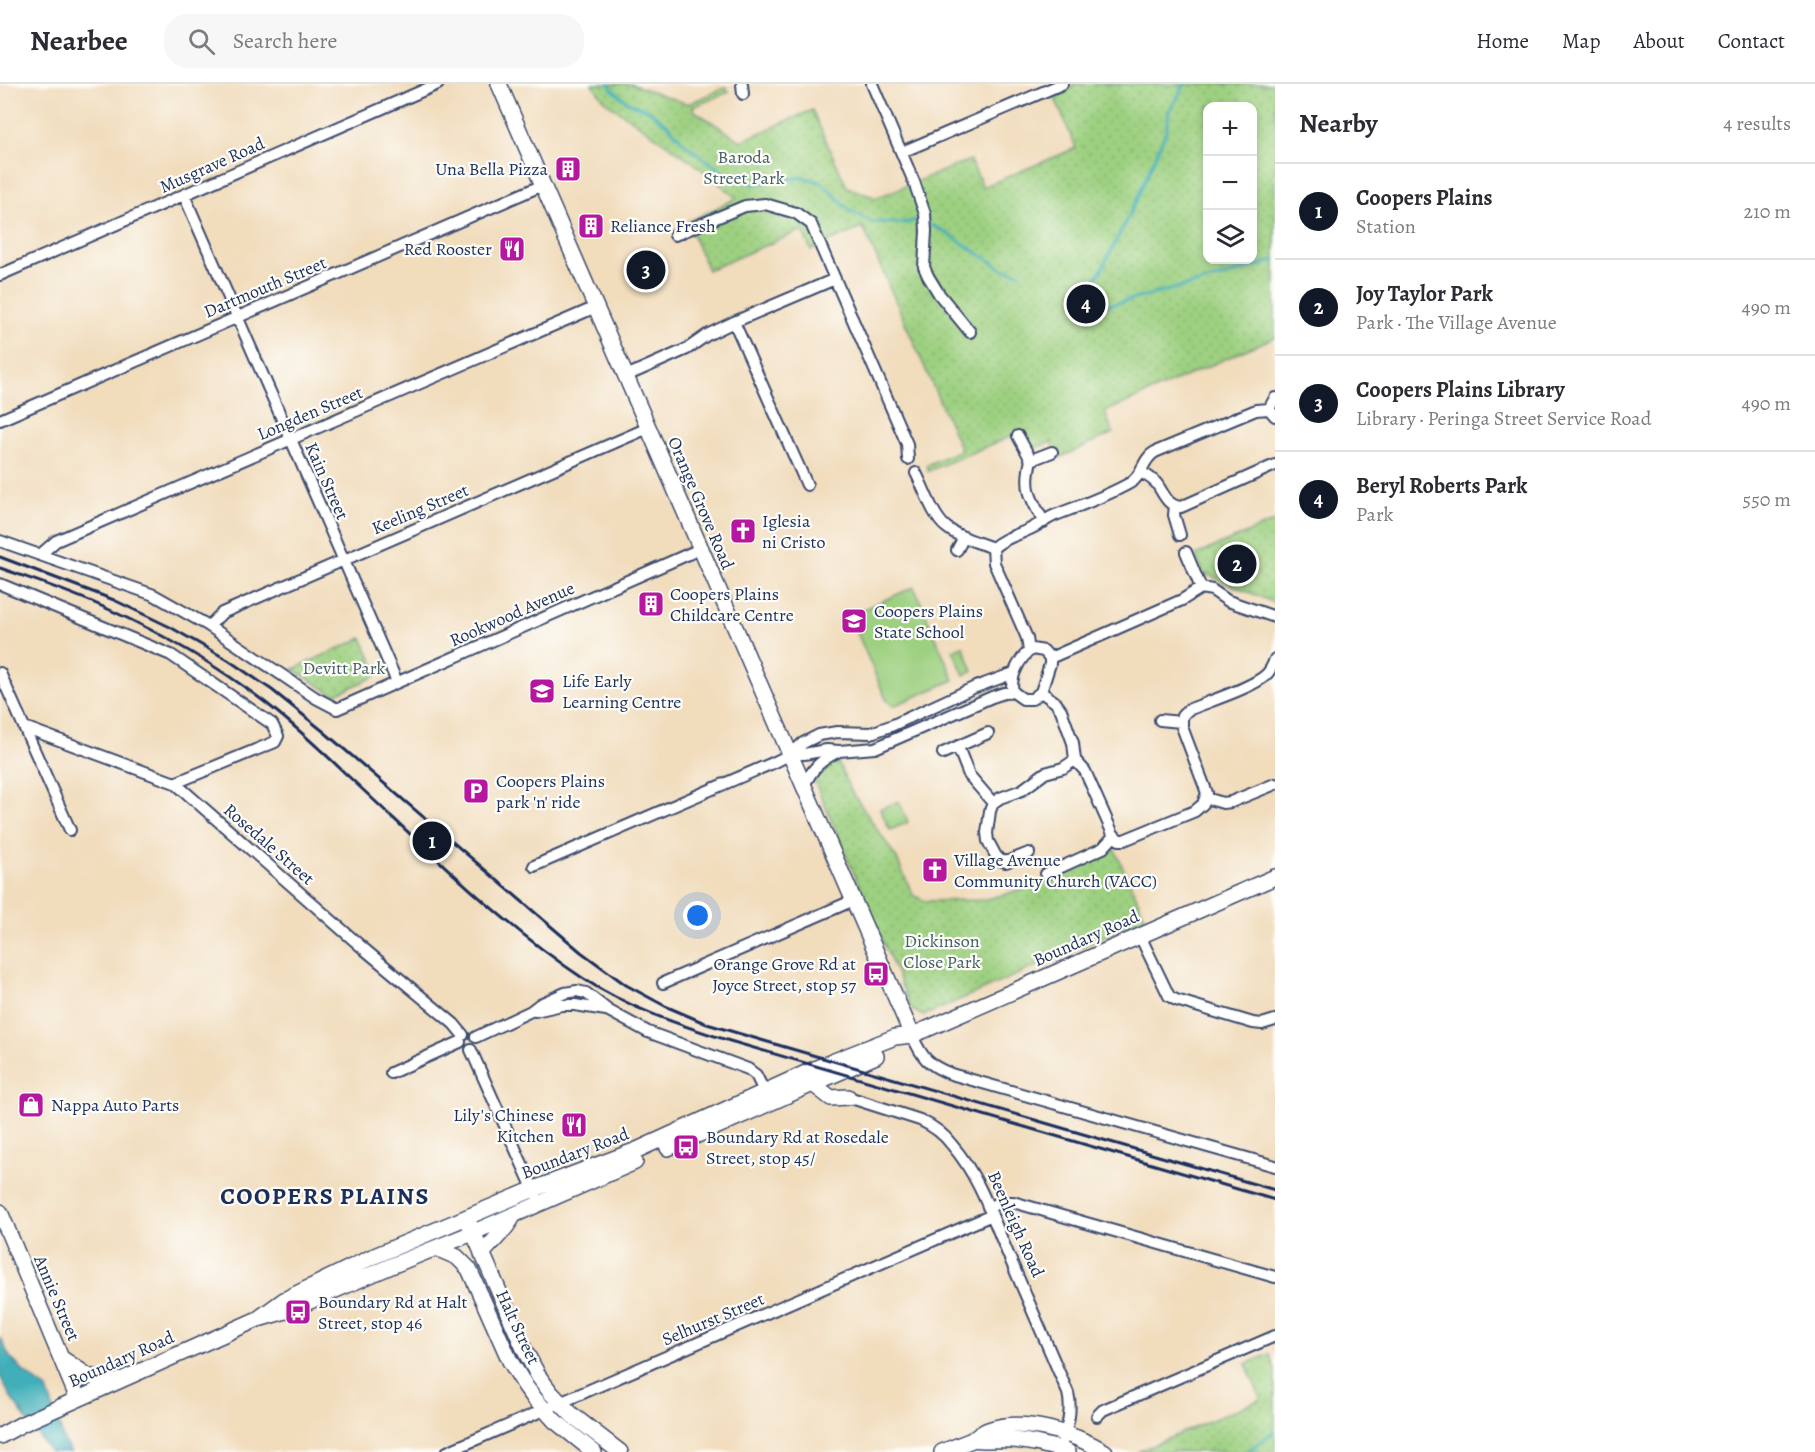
<!DOCTYPE html>
<meta charset="utf-8">
<style>
body{margin:0;font-family:Alegreya,serif;background:#f7f7f7;color:#2b2b33}
.controls{position:absolute;right:18px;top:18px;display:grid;overflow:hidden;border-radius:12px;box-shadow:0 3px 9px #0003}
.controls button{width:54px;height:54px;display:grid;place-items:center;padding:0;border:0;border-bottom:2px solid #e1e1e2;background:#fff;color:#2b2b33;font:30px sans-serif}
.you{position:absolute;left:698px;top:832px;width:21px;height:21px;margin:-15px;border:4px solid #fff;border-radius:50%;background:#1a73e8;box-shadow:0 0 0 9px #1a73e833}
.badge{display:grid;place-items:center;width:39px;height:39px;border-radius:50%;background:#111827;color:#fff;font-size:20px;font-weight:700}
.pin{position:absolute;translate:-50% -50%;border:3px solid #fff;box-shadow:0 2px 6px #0006}
.list{margin:0;padding:0;list-style:none}
h2{display:flex;justify-content:space-between;align-items:center;height:78px;margin:0;padding:0 24px;font-size:26px}
h2 small{font-size:20px;font-weight:400;color:#7c7c81}
.list li{display:grid;grid-template-columns:39px 1fr auto;gap:18px;align-items:center;box-sizing:border-box;height:96px;padding:0 24px;border-top:2px solid #e1e1e2}
.list b{display:block;font-size:22px;white-space:nowrap}
.list p{margin:0;font-size:20px;white-space:nowrap;color:#7c7c81}
.list em{font-size:20px;font-style:normal;color:#7c7c81}
.icon{flex:none;width:33px;height:33px;fill:none;stroke:currentColor;stroke-width:2;stroke-linecap:round;stroke-linejoin:round}
.map{position:relative;flex:none;width:1275px;height:1368px;overflow:hidden}
header{display:flex;align-items:center;gap:36px;box-sizing:border-box;height:84px;padding:0 30px;background:#fff;border-bottom:2px solid #e1e1e2}
header strong{font-size:28px}
nav{display:flex;gap:33px;margin-inline-start:auto;font-size:21px}
.search{width:420px;height:54px;background:#f7f7f7;display:flex;align-items:center;gap:15px;box-sizing:border-box;padding:0 21px;border-radius:24px;color:#7c7c81;font-size:22px}
main{display:flex}
aside{flex:1;background:#fff}
.map>svg:first-child{display:block}
.grass{fill:#9dd080;stroke:#5c806f;stroke-width:1.5}
.park{fill:url(#park-dots);stroke:#5c806f;stroke-width:1.5;fill-rule:evenodd}
.water{fill:#3fafb9;stroke:#2d6f8c;stroke-width:1.5}
.lines{fill:none;stroke-linecap:round;stroke-linejoin:round}
.stream{stroke:#3fafb9;stroke-width:3}
.street-casing{stroke:#3b496c;stroke-width:14}
.secondary-casing{stroke:#3b496c;stroke-width:18}
.street{stroke:#fff;stroke-width:10}
.secondary{stroke:#fff;stroke-width:15}
.rail{stroke:#1b2f5e;stroke-width:3}
.labels{text-anchor:middle;stroke-width:4.5;stroke-linejoin:round;paint-order:stroke}
.park-label{font-size:18px;fill:#425f68;stroke:#fdfcf7}
.street-label{font-size:18px;fill:#1b2f5e;stroke:#fdfcf7}
.poi-label{font-size:18px;fill:#1b2f5e;stroke:#fdfcf7;text-anchor:start}
.district-label{font-size:24px;font-weight:bold;letter-spacing:1.5px;fill:#1b2f5e;stroke:#fdfcf7}
</style>
<header>
<strong>Nearbee</strong>
<div class="search"><svg class="icon" aria-label="search" viewBox="0 0 24 24"><circle cx="10" cy="10" r="6"/><path d="M15 15l6 6"/></svg>Search here</div>
<nav><a>Home</a><a>Map</a><a>About</a><a>Contact</a></nav>
</header>
<main>
<div class="map">
<svg width="1275" height="1368" viewBox="0 0 1275 1368">
<defs>
<pattern id="park-dots" width="8" height="8" patternUnits="userSpaceOnUse" patternTransform="scale(1.5)"><rect width="8" height="8" fill="#9dd080"/><path d="M2 2h.1M6 6h.1" fill="none" stroke="#87b371" stroke-width="1.8" stroke-linecap="round"/></pattern>
</defs>
<rect width="100%" height="100%" fill="#fdfcf7"/>
<filter id="ink" filterUnits="userSpaceOnUse"><feTurbulence type="fractalNoise" baseFrequency=".0167" numOctaves="2"/><feDisplacementMap in="SourceGraphic" scale="12" xChannelSelector="R" yChannelSelector="G"/><feConvolveMatrix kernelMatrix="1 2 1 2 8 2 1 2 1" color-interpolation-filters="sRGB"/></filter>
<filter id="wash" filterUnits="userSpaceOnUse"><feTurbulence type="fractalNoise" baseFrequency=".008" numOctaves="4" result="noise"/><feDisplacementMap in="SourceGraphic" scale="24" xChannelSelector="R" yChannelSelector="G"/><feGaussianBlur stdDeviation="1.35" result="paint"/><feColorMatrix in="noise" values="0 0 0 0 0 0 0 0 0 0 0 0 0 0 0 0 0 1.4 0 .05"/><feComposite in="paint" operator="in"/></filter>
<g filter="url(#wash)">
<rect width="100%" height="100%" fill="#f1dcbc"/>
<path class="grass" d="M914 503 954 596 893 622 886 615 852 537 862 533 860 527Z
M963 562 973 587 964 591 953 566Z
M899 717 908 738 890 746 880 725Z"/>
<path class="park" d="M592 0H631L688 20 726 3 729 8 693 23V26L741 57 812 26 847 103 876 114 970 76 983 103 1076 64 1054 12 1073 4 1072 0H1275V253L1105 328 1113 349 1059 374 1051 358 1035 364 1030 362 1019 349 928 387 926 381 961 366 863 143 811 166 802 146 708 186 687 138 737 114 691 77 606 18ZM1208 22H1252V176H1208Z
M1275 437V519L1203 489 1196 471Z
M362 554 378 589 374 593 334 611 293 585Z
M836 674 850 705 896 773 913 811 925 817 981 816 1007 810 1042 797 1114 764 1146 834 923 932 912 926 815 698 821 683Z
M1269 1270 1275 1285V1368H1137L1261 1315 1246 1280Z"/>
<path class="water" d="M0 1253 10 1273 25 1289 47 1305 65 1359 71 1368H50L11 1314 0 1292Z"/>
<g class="lines">
<path class="stream" d="M609 0 612 5 627 18 648 26 668 41 686 61 727 91 755 100 802 93 823 99 849 126 872 138 904 139 913 137 923 139
M1185 0 1169 28 1166 47 1137 115 1101 187 1078 219 1105 222 1222 193 1275 176
M930 141 940 145 1003 185 1020 189
M1246 1368 1275 1347"/>
</g>
</g>
<g filter="url(#ink)">
<g class="lines">
<defs>
<path id="street" d="M742 0 743 10
M872 0 914 98 925 130 926 147 924 183 928 192 939 210 970 248
M902 68 1062 0
M184 111 397 598
M675 151 745 122 765 120 796 129 811 140 907 360 908 375
M0 191 438 0
M734 238 807 401
M626 292 687 265 707 251 734 238 835 195
M1269 325 1275 314
M0 336 543 101
M1018 352 1031 376C1024 404 1030 414 1044 438
M1031 376 1052 368
M1141 388C1146 391 1153 395 1157 400 1164 410 1167 422 1181 423L1275 381
M916 389C924 404 933 433 946 443 959 454 978 458 993 464
M1175 422 1174 431 1180 451
M0 457 154 511 209 542 316 614 337 625 700 465
M957 466 964 453
M1186 468 1201 504
M41 470 56 457 596 223
M0 500 171 571 272 640 278 652 275 658 175 699
M209 542 222 529 648 344
M1032 565 1044 567 1050 574V580L1041 608 1032 615H1023L1013 608C1009 593 1020 573 1032 565Z
M1029 567 1027 554 994 479 993 464C1004 453 1020 451 1034 443 1042 439 1049 433 1058 430 1082 421 1107 412 1130 399 1143 392 1142 375 1155 368L1256 326 1269 325 1275 332
M1050 574 1182 516 1201 504 1212 506 1228 517 1275 533
M0 589 70 746
M1041 608 1055 618 1061 626 1073 659 1075 676 1085 687 1113 750 1119 756H1124L1195 727 1203 720 1207 709 1182 643V632L1188 626C1207 618 1252 604 1266 591 1270 587 1273 581 1275 575
M1160 636 1181 638
M24 643 175 699 364 865 454 940 463 951
M958 663 969 691 993 719
M943 669 988 649
M791 670H804L827 666 839 667 875 664 992 613 1004 609 1013 608
M804 702C813 683 821 676 839 667
M1206 714 1223 719 1231 718 1275 700
M1029 769 1006 778 1000 776 996 772 988 757 987 749 990 727 993 719 1000 714 1022 706 1045 689 1063 684 1075 676
M534 782 775 678 791 670 803 659 819 651 837 648 871 649 893 641 973 604 1014 589
M1046 790 1103 764 1114 752
M1140 852 1169 912 1176 916 1253 939 1262 940 1275 936
M663 899 854 816
M535 927 562 921H575L606 926
M912 951C922 974 928 981 951 990L1275 1082
M476 953 531 927 540 920 565 909 577 907 586 909 609 927 648 948 748 985 756 991 764 1007
M471 966 536 1111
M391 989 460 958
M848 1013 920 1036C933 1042 944 1050 952 1061 979 1092 992 1133 1008 1170 1028 1216 1048 1262 1068 1309 1073 1328 1066 1347 1060 1365
M988 1123 1003 1118H1013L1275 1193
M1097 1332 1103 1326 1275 1252
M447 1368 992 1131"/>
<path id="secondary" d="M499 0 912 951
M813 1000 831 1014 848 1013
M668 1064 876 972
M0 1128 78 1315
M470 1141 525 1267 539 1293 551 1309 572 1331 620 1368
M436 1164 457 1173 469 1185 510 1277 526 1303 535 1315 555 1337 594 1368
M482 1170C492 1157 506 1147 513 1132
M258 1235 284 1216 372 1173 534 1105 637 1066 819 983 895 953 912 951 927 945 1275 793
M61 1274 88 1292 115 1298
M0 1352 22 1340 258 1235 289 1226 391 1182 465 1152 635 1078
M973 1355C986 1357 999 1355 1012 1356 1031 1357 1050 1362 1068 1368
M942 1368C952 1364 962 1360 972 1356 978 1353 982 1348 988 1346 1024 1333 1074 1349 1105 1368"/>
</defs>
<use href="#street" class="street-casing"/>
<use href="#secondary" class="secondary-casing"/>
<use href="#street" class="street"/>
<use href="#secondary" class="secondary"/>
<path class="rail" d="M0 473 114 516 170 543 228 576 272 606 323 647 581 868 626 901 665 922 707 940 761 956 1275 1106
M0 484C37 497 75 509 110 526 165 551 218 582 266 619 294 641 321 666 347 691 423 761 498 838 584 895 628 924 680 941 730 957L1275 1116"/>
</g>
</g>
<defs>
<symbol id="building-square" viewBox="-11 -11 22 22"><rect x="-9" y="-9" width="18" height="18" rx="4" fill="#b5179e" stroke="#fdfcf7"/><path d="M-4-6H4V6H1V3H-1V6H-4ZM-2.5-4.3h1.7v1.8h-1.7ZM.8-4.3h1.7v1.8H.8ZM-2.5-1h1.7V.8h-1.7ZM.8-1h1.7V.8H.8Z" fill="#fff"/></symbol>
<symbol id="restaurant-square" viewBox="-11 -11 22 22"><rect x="-9" y="-9" width="18" height="18" rx="4" fill="#b5179e" stroke="#fdfcf7"/><path d="M-5-6h1v4h1v-4h1v4h1v-4h1v5L-1.5 .5V6h-2V.5L-5-1ZM5-6V6H3V1.5H1.5Q1.5-4 5-6Z" fill="#fff"/></symbol>
<symbol id="church-square" viewBox="-11 -11 22 22"><rect x="-9" y="-9" width="18" height="18" rx="4" fill="#b5179e" stroke="#fdfcf7"/><path d="M-1.2-6h2.4v3.5h3.3v2.4h-3.3V6h-2.4V-.1h-3.3v-2.4h3.3Z" fill="#fff"/></symbol>
<symbol id="school-square" viewBox="-11 -11 22 22"><rect x="-9" y="-9" width="18" height="18" rx="4" fill="#b5179e" stroke="#fdfcf7"/><path d="M0-5L7-2L0 1L-7-2ZM-4 1L0 2.5L4 1V4Q0 6-4 4Z" fill="#fff"/></symbol>
<symbol id="parking-square" viewBox="-11 -11 22 22"><rect x="-9" y="-9" width="18" height="18" rx="4" fill="#b5179e" stroke="#fdfcf7"/><path d="M-3.5-5.5H1a3.5 3.5 0 0 1 0 7H-1V5.5H-3.5ZM-1-3.4V-.6H.8a1.4 1.4 0 0 0 0-2.8Z" fill="#fff"/></symbol>
<symbol id="bus-square" viewBox="-11 -11 22 22"><rect x="-9" y="-9" width="18" height="18" rx="4" fill="#b5179e" stroke="#fdfcf7"/><path d="M-5-6H5V4H4V6H2V4H-2V6H-4V4H-5ZM-3.5-4V0h7V-4ZM-3.5 1.2v1.5H-2V1.2ZM2 1.2v1.5H3.5V1.2Z" fill="#fff"/></symbol>
<symbol id="shop-square" viewBox="-11 -11 22 22"><rect x="-9" y="-9" width="18" height="18" rx="4" fill="#b5179e" stroke="#fdfcf7"/><path d="M-5-2.5h2.3a2.7 3.5 0 0 1 5.4 0H5L5.5 6h-11ZM-1.5-2.5h3a1.5 2.3 0 0 0-3 0Z" fill="#fff"/></symbol>
</defs>
<g fill-rule="evenodd">
<use href="#building-square" x="553" y="70" width="30" height="30"/>
<use href="#building-square" x="576" y="127" width="30" height="30"/>
<use href="#restaurant-square" x="497" y="150" width="30" height="30"/>
<use href="#church-square" x="728" y="432" width="30" height="30"/>
<use href="#building-square" x="636" y="505" width="30" height="30"/>
<use href="#school-square" x="839" y="522" width="30" height="30"/>
<use href="#school-square" x="527" y="592" width="30" height="30"/>
<use href="#parking-square" x="461" y="692" width="30" height="30"/>
<use href="#church-square" x="920" y="771" width="30" height="30"/>
<use href="#bus-square" x="861" y="875" width="30" height="30"/>
<use href="#shop-square" x="16" y="1006" width="30" height="30"/>
<use href="#restaurant-square" x="559" y="1026" width="30" height="30"/>
<use href="#bus-square" x="671" y="1048" width="30" height="30"/>
<use href="#bus-square" x="283" y="1213" width="30" height="30"/>
</g>
<g class="labels">
<g class="park-label">
<text x="744" y="79">Baroda<tspan x="744" dy="21">Street Park</tspan></text>
<text x="344" y="590">Devitt Park</text>
<text x="942" y="863">Dickinson<tspan x="942" dy="21">Close Park</tspan></text>
</g>
<g class="street-label">
<text transform="translate(212 81) rotate(-24)" y="6">Musgrave Road</text>
<text transform="translate(265 203) rotate(-23)" y="6">Dartmouth Street</text>
<text transform="translate(310 329) rotate(-23)" y="6">Longden Street</text>
<text transform="translate(327 397) rotate(66)" y="6">Kain Street</text>
<text transform="translate(701 419) rotate(67)" y="6">Orange Grove Road</text>
<text transform="translate(420 425) rotate(-23)" y="6">Keeling Street</text>
<text transform="translate(512 530) rotate(-24)" y="6">Rookwood Avenue</text>
<text transform="translate(269 760) rotate(41)" y="6">Rosedale Street</text>
<text transform="translate(1086 854) rotate(-24)" y="6">Boundary Road</text>
<text transform="translate(575 1069) rotate(-21)" y="6">Boundary Road</text>
<text transform="translate(1016 1140) rotate(66)" y="6">Beenleigh Road</text>
<text transform="translate(57 1214) rotate(67)" y="6">Annie Street</text>
<text transform="translate(713 1235) rotate(-23)" y="6">Selhurst Street</text>
<text transform="translate(518 1243) rotate(65)" y="6">Halt Street</text>
<text transform="translate(121 1275) rotate(-24)" y="6">Boundary Road</text>
</g>
<g class="poi-label">
<text x="548" y="91" text-anchor="end">Una Bella Pizza</text>
<text x="610" y="148">Reliance Fresh</text>
<text x="492" y="171" text-anchor="end">Red Rooster</text>
<text x="762" y="443">Iglesia<tspan x="762" dy="21">ni Cristo</tspan></text>
<text x="670" y="516">Coopers Plains<tspan x="670" dy="21">Childcare Centre</tspan></text>
<text x="874" y="533">Coopers Plains<tspan x="874" dy="21">State School</tspan></text>
<text x="562" y="603">Life Early<tspan x="562" dy="21">Learning Centre</tspan></text>
<text x="496" y="703">Coopers Plains<tspan x="496" dy="21">park 'n' ride</tspan></text>
<text x="954" y="782">Village Avenue<tspan x="954" dy="21">Community Church (VACC)</tspan></text>
<text x="856" y="886" text-anchor="end">Orange Grove Rd at<tspan x="856" dy="21">Joyce Street, stop 57</tspan></text>
<text x="51" y="1027">Nappa Auto Parts</text>
<text x="554" y="1037" text-anchor="end">Lily's Chinese<tspan x="554" dy="21">Kitchen</tspan></text>
<text x="706" y="1059">Boundary Rd at Rosedale<tspan x="706" dy="21">Street, stop 45/</tspan></text>
<text x="318" y="1224">Boundary Rd at Halt<tspan x="318" dy="21">Street, stop 46</tspan></text>
</g>
<g class="district-label">
<text x="325" y="1120">COOPERS PLAINS</text>
</g>
</g>
</svg>
<div class="controls">
<button>+</button>
<button>−</button>
<button><svg class="icon" aria-label="layers" viewBox="0 0 24 24"><path d="M12 4l9 5-9 5-9-5zM3 14l9 5 9-5"/></svg></button>
</div>
<div class="you"></div>
<div class="pin badge" style="left:432px;top:757px">1</div>
<div class="pin badge" style="left:1237px;top:480px">2</div>
<div class="pin badge" style="left:646px;top:186px">3</div>
<div class="pin badge" style="left:1086px;top:220px">4</div>
</div>
<aside>
<h2>Nearby<small>4 results</small></h2>
<ul class="list">
<li><span class="badge">1</span><div><b>Coopers Plains</b><p>Station</p></div><em>210 m</em></li>
<li><span class="badge">2</span><div><b>Joy Taylor Park</b><p>Park · The Village Avenue</p></div><em>490 m</em></li>
<li><span class="badge">3</span><div><b>Coopers Plains Library</b><p>Library · Peringa Street Service Road</p></div><em>490 m</em></li>
<li><span class="badge">4</span><div><b>Beryl Roberts Park</b><p>Park</p></div><em>550 m</em></li>
</ul>
</aside>
</main>
